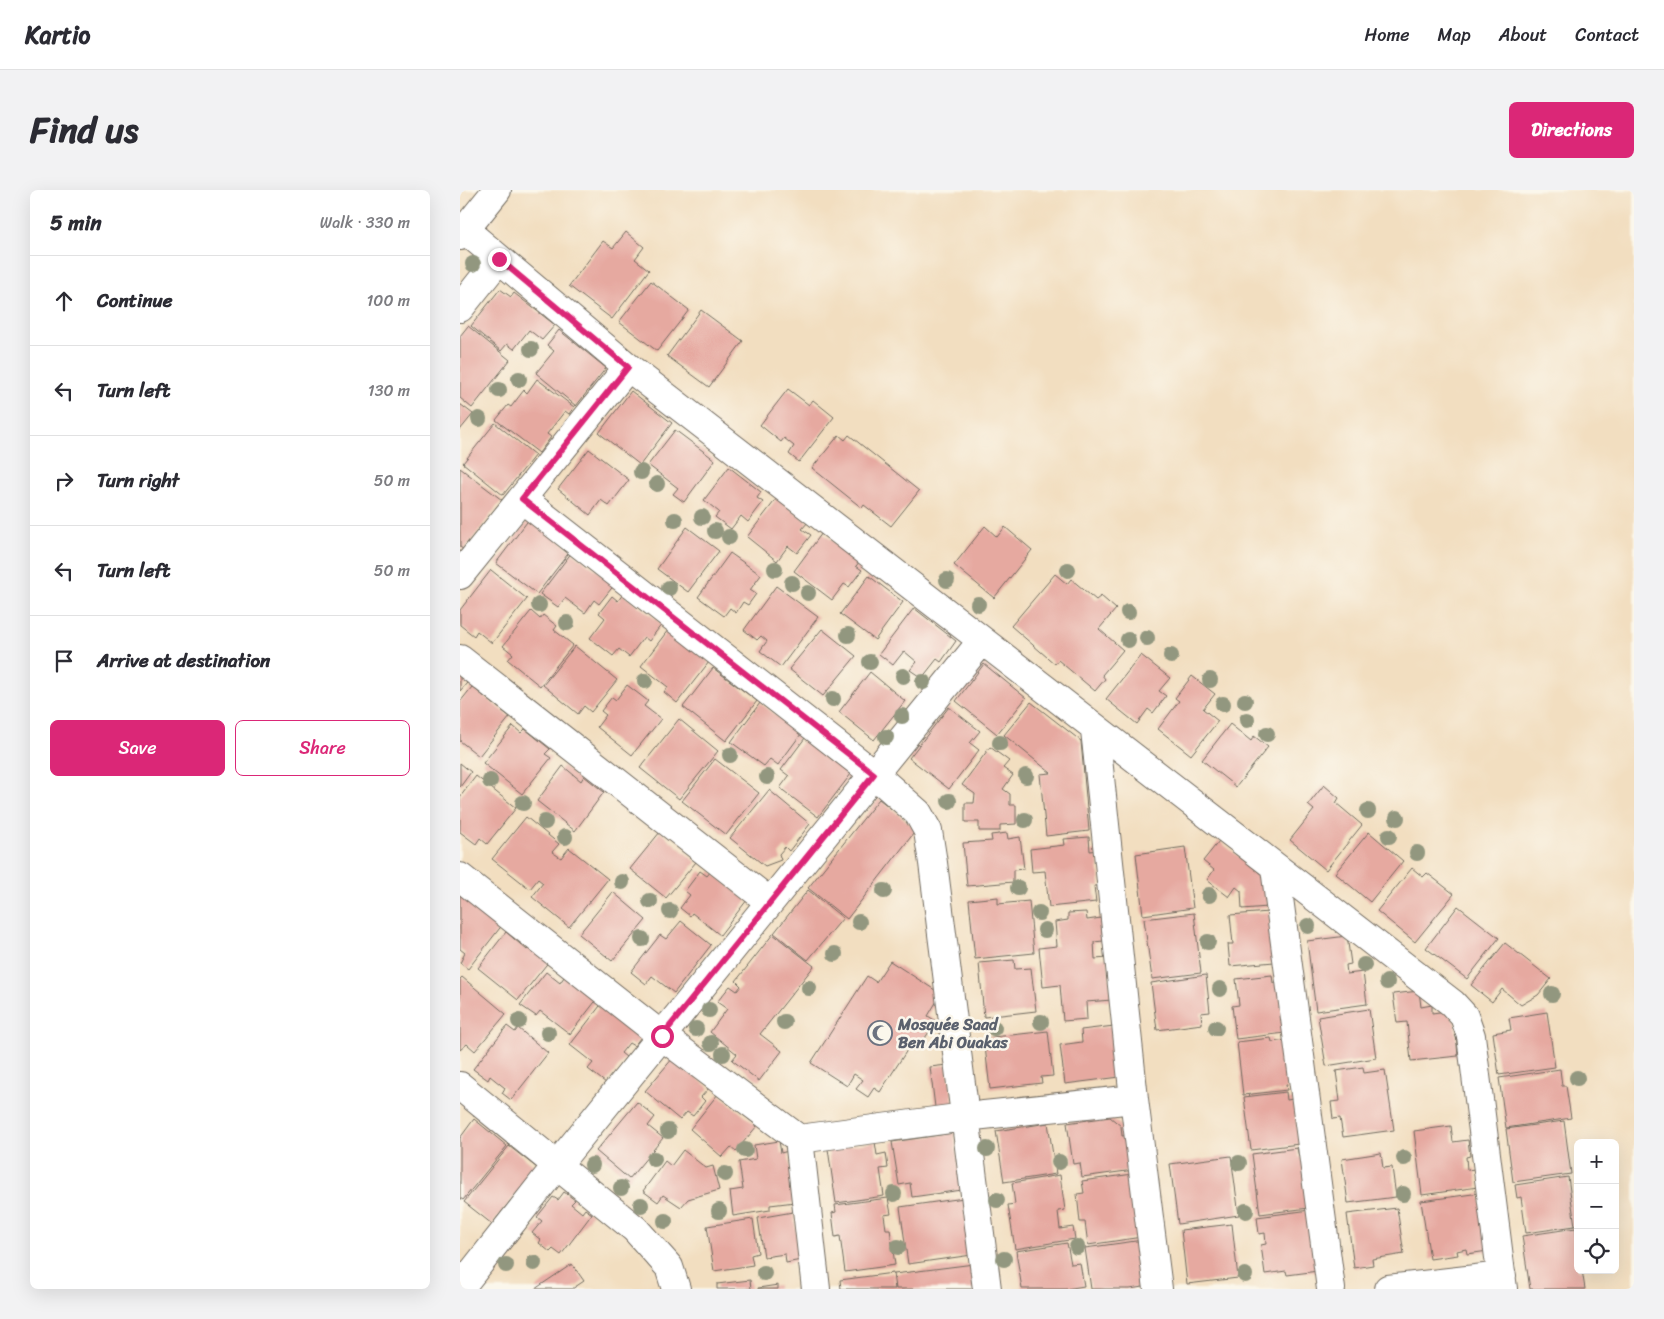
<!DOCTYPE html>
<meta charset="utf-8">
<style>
body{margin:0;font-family:Sriracha,sans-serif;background:#f2f2f3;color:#2b2b33}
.controls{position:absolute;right:15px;bottom:15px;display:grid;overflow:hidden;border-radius:8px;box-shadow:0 5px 20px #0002}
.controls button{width:45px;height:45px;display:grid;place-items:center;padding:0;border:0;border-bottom:1px solid #e1e1e2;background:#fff;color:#2b2b33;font:25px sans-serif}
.stop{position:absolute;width:15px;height:15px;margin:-11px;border:4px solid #db2777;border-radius:50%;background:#fff}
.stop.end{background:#db2777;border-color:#fff;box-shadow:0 1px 5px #0008}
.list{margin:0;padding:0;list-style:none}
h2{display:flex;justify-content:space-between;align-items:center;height:65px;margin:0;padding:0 20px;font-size:21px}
h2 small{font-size:16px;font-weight:400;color:#7c7c81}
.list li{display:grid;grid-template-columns:32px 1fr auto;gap:15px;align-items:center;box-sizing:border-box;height:90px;padding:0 20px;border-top:1px solid #e1e1e2}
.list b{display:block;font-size:19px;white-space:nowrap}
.list em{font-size:16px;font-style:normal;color:#7c7c81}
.actions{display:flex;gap:10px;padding:15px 20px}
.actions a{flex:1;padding:11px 0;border:1px solid #db2777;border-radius:8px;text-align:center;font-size:18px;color:#db2777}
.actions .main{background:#db2777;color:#fff}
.icon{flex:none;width:28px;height:28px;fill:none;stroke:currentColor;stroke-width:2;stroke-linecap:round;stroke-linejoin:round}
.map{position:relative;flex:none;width:1174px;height:1099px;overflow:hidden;border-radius:8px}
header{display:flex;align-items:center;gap:30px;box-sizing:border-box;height:70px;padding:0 25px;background:#fff;border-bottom:1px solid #e1e1e2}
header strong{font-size:24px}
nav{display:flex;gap:28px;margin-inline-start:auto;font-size:18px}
.intro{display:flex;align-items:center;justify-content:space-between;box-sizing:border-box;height:120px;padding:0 30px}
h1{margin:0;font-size:35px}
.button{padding:12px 22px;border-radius:8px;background:#db2777;color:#fff;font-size:18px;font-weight:700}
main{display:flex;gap:30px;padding:0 30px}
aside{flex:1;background:#fff;border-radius:8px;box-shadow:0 5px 20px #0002}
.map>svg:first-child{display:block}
.building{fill:#e6a9a0}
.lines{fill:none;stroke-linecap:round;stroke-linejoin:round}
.minor-casing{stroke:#716a5f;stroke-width:30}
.minor{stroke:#fff;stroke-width:28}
.tree{fill:#92977f}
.route{stroke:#db2777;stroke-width:6}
.labels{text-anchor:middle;stroke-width:5;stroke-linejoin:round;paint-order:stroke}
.worship-label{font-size:16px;font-weight:bold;fill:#5b616d;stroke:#fbf7ec;text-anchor:start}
</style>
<header>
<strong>Kartio</strong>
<nav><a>Home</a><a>Map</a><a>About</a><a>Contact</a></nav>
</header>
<div class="intro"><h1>Find us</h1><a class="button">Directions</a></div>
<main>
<aside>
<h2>5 min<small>Walk · 330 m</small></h2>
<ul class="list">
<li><svg class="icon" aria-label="ahead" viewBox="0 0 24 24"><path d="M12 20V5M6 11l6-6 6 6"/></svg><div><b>Continue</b></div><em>100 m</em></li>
<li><svg class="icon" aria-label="left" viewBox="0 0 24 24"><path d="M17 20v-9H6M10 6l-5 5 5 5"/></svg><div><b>Turn left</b></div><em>130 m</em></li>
<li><svg class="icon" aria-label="right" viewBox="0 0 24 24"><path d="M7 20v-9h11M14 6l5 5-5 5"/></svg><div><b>Turn right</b></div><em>50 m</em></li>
<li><svg class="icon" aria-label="left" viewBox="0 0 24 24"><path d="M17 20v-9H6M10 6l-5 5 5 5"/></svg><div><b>Turn left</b></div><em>50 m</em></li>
<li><svg class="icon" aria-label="arrive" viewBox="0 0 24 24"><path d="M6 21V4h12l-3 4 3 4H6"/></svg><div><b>Arrive at destination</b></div></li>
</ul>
<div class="actions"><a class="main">Save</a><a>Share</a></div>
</aside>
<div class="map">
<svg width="1174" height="1099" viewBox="0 0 1174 1099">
<rect width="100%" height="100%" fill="#fbf7ec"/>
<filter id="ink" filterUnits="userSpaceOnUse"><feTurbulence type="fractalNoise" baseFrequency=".02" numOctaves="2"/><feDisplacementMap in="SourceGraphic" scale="10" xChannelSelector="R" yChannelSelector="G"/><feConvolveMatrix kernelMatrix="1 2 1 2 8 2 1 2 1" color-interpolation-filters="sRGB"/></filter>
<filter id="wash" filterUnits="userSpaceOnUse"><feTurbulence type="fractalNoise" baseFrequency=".0096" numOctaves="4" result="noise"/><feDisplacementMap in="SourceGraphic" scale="20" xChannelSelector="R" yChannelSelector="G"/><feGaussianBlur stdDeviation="1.12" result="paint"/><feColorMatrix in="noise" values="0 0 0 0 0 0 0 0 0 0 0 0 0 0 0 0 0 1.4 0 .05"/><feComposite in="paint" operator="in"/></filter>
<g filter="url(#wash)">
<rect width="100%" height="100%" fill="#f2dec0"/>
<g id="blocks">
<path class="building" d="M166 42 184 57 175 69 189 80 152 129 109 96 143 51 153 58Z
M191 91 229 120 197 161 159 132Z
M40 99 51 107 54 103 95 135 82 150 69 140 54 159 47 154 41 161 11 136Z
M241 120 283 151 249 197 207 166Z
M8 136 50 170 12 218 0 208V146Z
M99 140 146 178 116 216 76 183 94 161 87 155Z
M77 189 114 217 109 224 105 221 87 244 91 247 79 263 36 230 48 215 51 217 64 200 67 203Z
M328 199 349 215 353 210 374 227 339 272 329 264 334 256 324 248 321 252 300 235Z
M171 201 212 233 180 275 139 243Z
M0 214 13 224 0 240Z
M35 233 75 265 43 305 3 273Z
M215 240 255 270 224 312 213 304 218 298 188 275Z
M379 245 385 250 389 245 459 301 431 336 404 315 402 318 352 278Z
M129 259 169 290 149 316 141 310 130 325 98 299Z
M269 277 301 302 297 308 303 312 288 332 281 326 271 339 255 327 259 322 244 310Z
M0 278 42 310 4 360 0 357Z
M317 308 348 332 342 339 351 345 337 363 328 356 317 371 287 347Z
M70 328 111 360 77 404 36 373Z
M525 336 537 347 545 337 572 360 534 408 494 375Z
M227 337 259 361 228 402 197 379Z
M362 343 400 371 396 376 402 380 389 397 384 394 372 410 334 381Z
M112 362 155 394 139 414 134 410 125 423 105 408 98 417 80 404Z
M270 363 301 385 290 400 296 404 288 415 283 412 276 423 270 418 264 426 238 407Z
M31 380 67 409 32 453 17 441 14 446 0 435V420Z
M595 384 607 394 611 389 636 410 641 406 656 419 639 439 663 460 642 485 645 489 635 501 598 470 595 474 551 436Z
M409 386 443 412 415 450 380 424Z
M316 396 358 427 321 477 300 461 307 451 301 446 297 450 284 440Z
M163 404 202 434 189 451 184 447 169 467 159 459 153 466 130 448 145 428 139 423 152 406 158 411Z
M454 418 496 451 481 472 477 469 462 488 450 480 457 472 444 461 433 475 419 464Z
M71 421 80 429 83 425 97 436 94 440 113 455 80 496 48 470 53 464 43 456Z
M362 439 396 466 363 506 329 479Z
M208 440 249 472 217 513 204 502 208 497 181 476Z
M115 456 157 490 131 522 124 516 118 524 83 495Z
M681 465 710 488 699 501 706 506 693 523 688 519 677 534 646 509Z
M524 474 566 508 537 544 496 511Z
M253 478 297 511 266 551 223 517Z
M410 482 445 511 414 550 379 522Z
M732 486 755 504 743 519 758 531 731 565 698 539 719 511 715 508Z
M0 487 7 493 0 501Z
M167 495 188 511 184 516 201 529 172 565 137 537 146 525 141 521 152 507 156 510Z
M12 497 50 527 19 566 0 551V512Z
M571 512 621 551 629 641 586 646 580 584 591 583 544 545Z
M300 513 341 544 318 575 310 569 304 576 271 552Z
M489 517 520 541 510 553 519 560 489 599 449 568Z
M219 529 258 561 219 609 180 578Z
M770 534 791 551 794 546 808 557 776 597 742 570Z
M53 536 61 543 65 539 90 559 85 564 91 568 62 604 23 573Z
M345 548 391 584 358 627 320 598 329 586 321 580Z
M530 557 549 571 543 578 553 585 543 599 550 604V615H556V634L540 635V641H519V632H505V613H514L515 604 502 595Z
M255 569 299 603 266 645 222 611Z
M0 573 11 582 0 597Z
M103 576 121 591 124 586 144 602 115 641 77 611Z
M16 586 56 618 27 654 20 648 16 654 0 642V607Z
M864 595 879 608 876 613 902 635 866 680 830 650 854 620 848 615Z
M309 600 350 634 329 661 325 657 319 664 321 670 305 676 270 648Z
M419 609 457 639 387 729 348 698Z
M66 627 99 654 92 662 101 668 109 658 148 689 109 737 72 707 83 693 78 689 70 699 32 669Z
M200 642 236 672 206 708 170 679Z
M909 642 943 671 910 712 875 683Z
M547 643 548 649 560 647 564 679 553 680V692L507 696 503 653 532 651 531 645Z
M629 647 630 661 637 660 640 696H634L636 712 589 717 585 681 572 682 570 659 605 655 604 649Z
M759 651 806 688 808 717 782 719 781 701 776 697 769 707 747 690 754 680 743 671Z
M725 657 733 718 683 725 676 664Z
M952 678 963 687 967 683 994 704 955 752 917 721Z
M240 681 247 686 251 681 287 710 260 745 232 723 230 726 220 718 230 705 225 701Z
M0 700 43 734 8 779 0 773 5 763 0 759Z
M348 700 383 728 348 770 314 743Z
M153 702 186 730 152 771 119 744Z
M538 707V714L569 711 574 763 515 769 509 710Z
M998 716 1039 748 1007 789 966 758Z
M626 722 627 730 641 728 643 751 634 752 635 769 648 768 652 810 626 812 627 829 603 831 600 795 583 797 579 758 597 756 595 732 608 730V723Z
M809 722 814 772 770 776 768 754H773L770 725Z
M734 723 741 783 692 789 684 729Z
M221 731 251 755 214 803 192 786 186 794 171 782 200 745 206 749Z
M46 742 67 760 71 755 90 770 58 810 18 778Z
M313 744 354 776 300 844 322 861 299 891 272 870 277 864 250 842 267 819 257 812 270 796 277 801 281 796 276 791Z
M887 746 891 774 886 775 887 784 903 782 907 814 856 821 847 751Z
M1045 753 1091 789 1078 805 1061 815 1042 799 1032 812 1011 795Z
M554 770 555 779 571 778 576 821 524 827 519 773Z
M430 771 481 804 468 826 476 831 458 859 451 854 420 902 414 898 408 907 396 899 403 890 394 884 387 896 351 873 407 786 416 792Z
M86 782 100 793 106 784 138 808 110 844 80 821 76 826 60 815Z
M746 785 750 822 741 823 742 834 697 840 691 793Z
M812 785 813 793 819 792 825 843 776 849 772 816 779 815 776 789Z
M2 787 46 824 15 861 7 854 0 860V789Z
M959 801 961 817 972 815V823L987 821 995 833 998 866 951 871 947 832 937 833 933 804Z
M143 812 184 843 174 856 169 853 161 863 166 867 146 893 128 879 133 873 110 855Z
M909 819 916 868 866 876 858 827Z
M1087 822 1095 877 1039 885 1033 843 1051 840 1049 828Z
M47 836 55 842 58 838 88 863 51 910 42 903 45 898 30 886 28 890 13 879Z
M654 836 660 887 605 894 600 855 622 852 621 840Z
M588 841 593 886 581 887 582 893 530 899 524 848Z
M811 848 812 852 826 850 832 894 826 895 827 900 783 905 777 852Z
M213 868 249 898 241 907 245 911 233 926 227 922 220 930 185 901Z
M487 875 494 915 475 917 470 877Z
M903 877 904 883 925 880 934 940 883 947 880 928 873 929 871 912 880 911 876 881Z
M1100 879 1102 896H1106L1111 928 1046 938 1039 888Z
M826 902 827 910 833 909 839 954 791 960 784 907Z
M258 904 297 936 276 961 271 957 262 967 230 939Z
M177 912 195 927 188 936 203 948 169 989 136 961Z
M650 927 661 936 662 946 669 945 674 980 622 987 620 973 613 974 607 933Z
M14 929 47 956 3 1010 0 1008V948Z
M1104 931 1111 984 1053 992 1046 939Z
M588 933 596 984 544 992 536 941Z
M991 936 993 952 1008 950 1010 966 1006 967 1007 980 1015 979 1018 997 962 1005 954 941Z
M494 943 502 1000 452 1007 450 993 439 995 432 952Z
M319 951 321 963 328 961 335 1012 310 1015V1020L273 1026 270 1001 283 999 279 972 296 969 294 955Z
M415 952 417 965 426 963 428 978 420 979 424 1006 376 1013 368 959Z
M49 956 77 978 32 1034 4 1012Z
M837 958 839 967H842L849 1018 800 1024 792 964Z
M223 960 246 978 253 976 259 1000 228 1009 221 1017 203 1005 198 1012 183 1001 205 971 211 976Z
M921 963 923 978 932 977 936 1007 888 1013 882 969Z
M771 966 779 1025 718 1034 710 974Z
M673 984 682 1047 628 1055 625 1032H620L617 1004 624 1003 622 991Z
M600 985 605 1020 598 1021 600 1039 613 1037 615 1049 555 1059 548 1015 555 1014 552 993Z
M1108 987 1115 1036 1066 1043 1061 1007 1057 1008 1055 995Z
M104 1002 115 1010 111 1014 122 1023 125 1019 132 1024 101 1065 93 1059 90 1062 79 1053 81 1050 72 1043 82 1031 77 1027 93 1007 98 1010Z
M1020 1003 1028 1061 1007 1064 1006 1059 997 1061 998 1065 970 1069 961 1011Z
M428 1008 431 1024 424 1025 426 1039H430L435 1075 385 1082 380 1046 375 1047 372 1023 376 1022 375 1015Z
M504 1008 512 1065 448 1074 440 1017Z
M937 1018 944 1064 912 1069 913 1075 894 1078 887 1024Z
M850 1020 858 1081 827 1085 826 1081 805 1084 801 1055 806 1054 805 1043 799 1044 797 1027Z
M333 1022 341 1070 326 1073 325 1064 304 1067 298 1028Z
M293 1029 298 1063 291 1065 293 1075 254 1081 247 1036Z
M772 1034 778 1088 727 1094 721 1040Z
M1116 1038 1118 1080H1122L1125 1099H1070L1062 1046Z
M683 1050 689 1096 670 1099H631L625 1058Z
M607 1053 611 1074 620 1073 624 1096 606 1099H562L556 1061Z
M112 1074 124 1091 112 1099H75Z
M514 1074 517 1099H436L434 1084Z
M433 1083 435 1099H381L380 1090Z
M290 1090 291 1099H257V1094Z
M318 1095V1099H298V1098Z"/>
</g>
</g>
<g filter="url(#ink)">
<use href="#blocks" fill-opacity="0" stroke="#716a5f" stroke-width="1"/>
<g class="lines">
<defs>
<path id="minor" d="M5 40 168 177 992 813 1004 826 1011 846 1043 1099
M0 46 37 0
M0 118 39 69
M62 309 414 584 458 623 468 641 473 673 527 1099
M0 385 168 177
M0 469 310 712
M635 540 674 909 698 1099
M815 678 871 1099
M0 687 202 846 339 949 356 1099
M0 896 175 1039 209 1077 216 1099
M339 949 505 927 674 909
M0 1098 97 975 521 452
M928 1099 1042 1086"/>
</defs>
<use href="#minor" class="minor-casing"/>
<use href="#minor" class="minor"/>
</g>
<g class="tree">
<circle cx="13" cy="74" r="8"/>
<circle cx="71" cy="159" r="8"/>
<circle cx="59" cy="189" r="8"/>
<circle cx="39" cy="200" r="8"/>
<circle cx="19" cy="229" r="8"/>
<circle cx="181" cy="282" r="8"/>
<circle cx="197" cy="294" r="8"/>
<circle cx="242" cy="327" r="8"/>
<circle cx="215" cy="330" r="8"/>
<circle cx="255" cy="341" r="8"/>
<circle cx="269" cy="347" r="8"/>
<circle cx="315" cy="379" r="8"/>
<circle cx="608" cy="380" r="8"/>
<circle cx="487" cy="390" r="8"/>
<circle cx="332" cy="393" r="8"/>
<circle cx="209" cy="398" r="8"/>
<circle cx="348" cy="403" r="8"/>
<circle cx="518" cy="414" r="8"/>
<circle cx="79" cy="415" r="8"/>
<circle cx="668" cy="422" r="8"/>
<circle cx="107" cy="433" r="8"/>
<circle cx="388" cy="445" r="8"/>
<circle cx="687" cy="448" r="8"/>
<circle cx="668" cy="450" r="8"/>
<circle cx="711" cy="466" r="8"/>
<circle cx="410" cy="472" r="8"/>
<circle cx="443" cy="486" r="8"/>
<circle cx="750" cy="490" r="8"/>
<circle cx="185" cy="491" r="8"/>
<circle cx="463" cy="492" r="8"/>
<circle cx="373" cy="509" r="8"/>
<circle cx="785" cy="511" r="8"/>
<circle cx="763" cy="514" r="8"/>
<circle cx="442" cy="526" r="8"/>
<circle cx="787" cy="530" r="8"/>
<circle cx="807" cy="544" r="8"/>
<circle cx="426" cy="547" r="8"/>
<circle cx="540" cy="553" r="8"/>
<circle cx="270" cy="565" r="8"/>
<circle cx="566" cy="586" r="8"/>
<circle cx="307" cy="587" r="8"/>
<circle cx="30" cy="591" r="8"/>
<circle cx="489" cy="611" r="8"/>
<circle cx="63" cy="613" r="8"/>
<circle cx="908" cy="621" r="8"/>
<circle cx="937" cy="628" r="8"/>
<circle cx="565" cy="630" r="8"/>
<circle cx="85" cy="632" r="8"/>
<circle cx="929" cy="646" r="8"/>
<circle cx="105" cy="647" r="8"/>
<circle cx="957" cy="663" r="8"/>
<circle cx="162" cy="692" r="8"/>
<circle cx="558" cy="698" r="8"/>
<circle cx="424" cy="701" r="8"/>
<circle cx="749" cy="705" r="8"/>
<circle cx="190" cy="711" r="8"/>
<circle cx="210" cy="721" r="8"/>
<circle cx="579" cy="723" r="8"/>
<circle cx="399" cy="732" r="8"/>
<circle cx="848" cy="736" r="8"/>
<circle cx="585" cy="740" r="8"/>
<circle cx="182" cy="749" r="8"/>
<circle cx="748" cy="752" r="8"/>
<circle cx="375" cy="764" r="8"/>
<circle cx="904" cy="775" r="8"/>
<circle cx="927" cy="792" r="8"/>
<circle cx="349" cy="798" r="8"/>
<circle cx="760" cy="799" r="8"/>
<circle cx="1092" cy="804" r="8"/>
<circle cx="249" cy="820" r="8"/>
<circle cx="59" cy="831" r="8"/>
<circle cx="324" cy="832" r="8"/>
<circle cx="581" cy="832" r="8"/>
<circle cx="534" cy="838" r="8"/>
<circle cx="756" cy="838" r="8"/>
<circle cx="236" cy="839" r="8"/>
<circle cx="88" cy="843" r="8"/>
<circle cx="251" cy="853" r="8"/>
<circle cx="263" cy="864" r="8"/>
<circle cx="1117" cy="888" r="8"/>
<circle cx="208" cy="941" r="8"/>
<circle cx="527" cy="959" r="8"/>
<circle cx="285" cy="960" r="8"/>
<circle cx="944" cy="968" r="8"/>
<circle cx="194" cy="969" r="8"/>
<circle cx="599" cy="972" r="8"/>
<circle cx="779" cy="973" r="8"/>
<circle cx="132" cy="975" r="8"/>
<circle cx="265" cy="984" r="8"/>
<circle cx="161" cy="998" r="8"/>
<circle cx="434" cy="1004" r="8"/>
<circle cx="943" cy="1004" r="8"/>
<circle cx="537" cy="1010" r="8"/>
<circle cx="181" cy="1015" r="8"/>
<circle cx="259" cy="1021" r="8"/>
<circle cx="786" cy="1021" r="8"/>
<circle cx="205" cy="1031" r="8"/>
<circle cx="438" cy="1057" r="8"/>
<circle cx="617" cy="1057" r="8"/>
<circle cx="544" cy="1069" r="8"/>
<circle cx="74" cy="1073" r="8"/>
<circle cx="46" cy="1075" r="8"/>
<circle cx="304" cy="1083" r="8"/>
<circle cx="785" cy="1085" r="8"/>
</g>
</g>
<g class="lines" filter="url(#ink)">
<path class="route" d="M39 69 168 177 62 309 414 584 202 846"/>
</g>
<defs>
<symbol id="mosque-ring" viewBox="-11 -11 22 22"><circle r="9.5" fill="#fbf7ec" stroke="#6b7280" stroke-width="1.5"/><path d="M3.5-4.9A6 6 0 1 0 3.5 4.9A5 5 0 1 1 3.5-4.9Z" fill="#6b7280"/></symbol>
</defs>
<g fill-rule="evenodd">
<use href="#mosque-ring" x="406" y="829" width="28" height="28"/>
</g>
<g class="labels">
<g class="worship-label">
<text x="438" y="840">Mosquée Saad<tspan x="438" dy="18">Ben Abi Ouakas</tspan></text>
</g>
</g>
</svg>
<div class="controls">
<button>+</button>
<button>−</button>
<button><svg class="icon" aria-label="locate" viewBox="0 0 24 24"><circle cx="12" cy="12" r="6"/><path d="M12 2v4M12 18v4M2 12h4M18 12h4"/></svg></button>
</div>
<div class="stop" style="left:202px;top:846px"></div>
<div class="stop end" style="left:39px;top:69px"></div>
</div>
</main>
